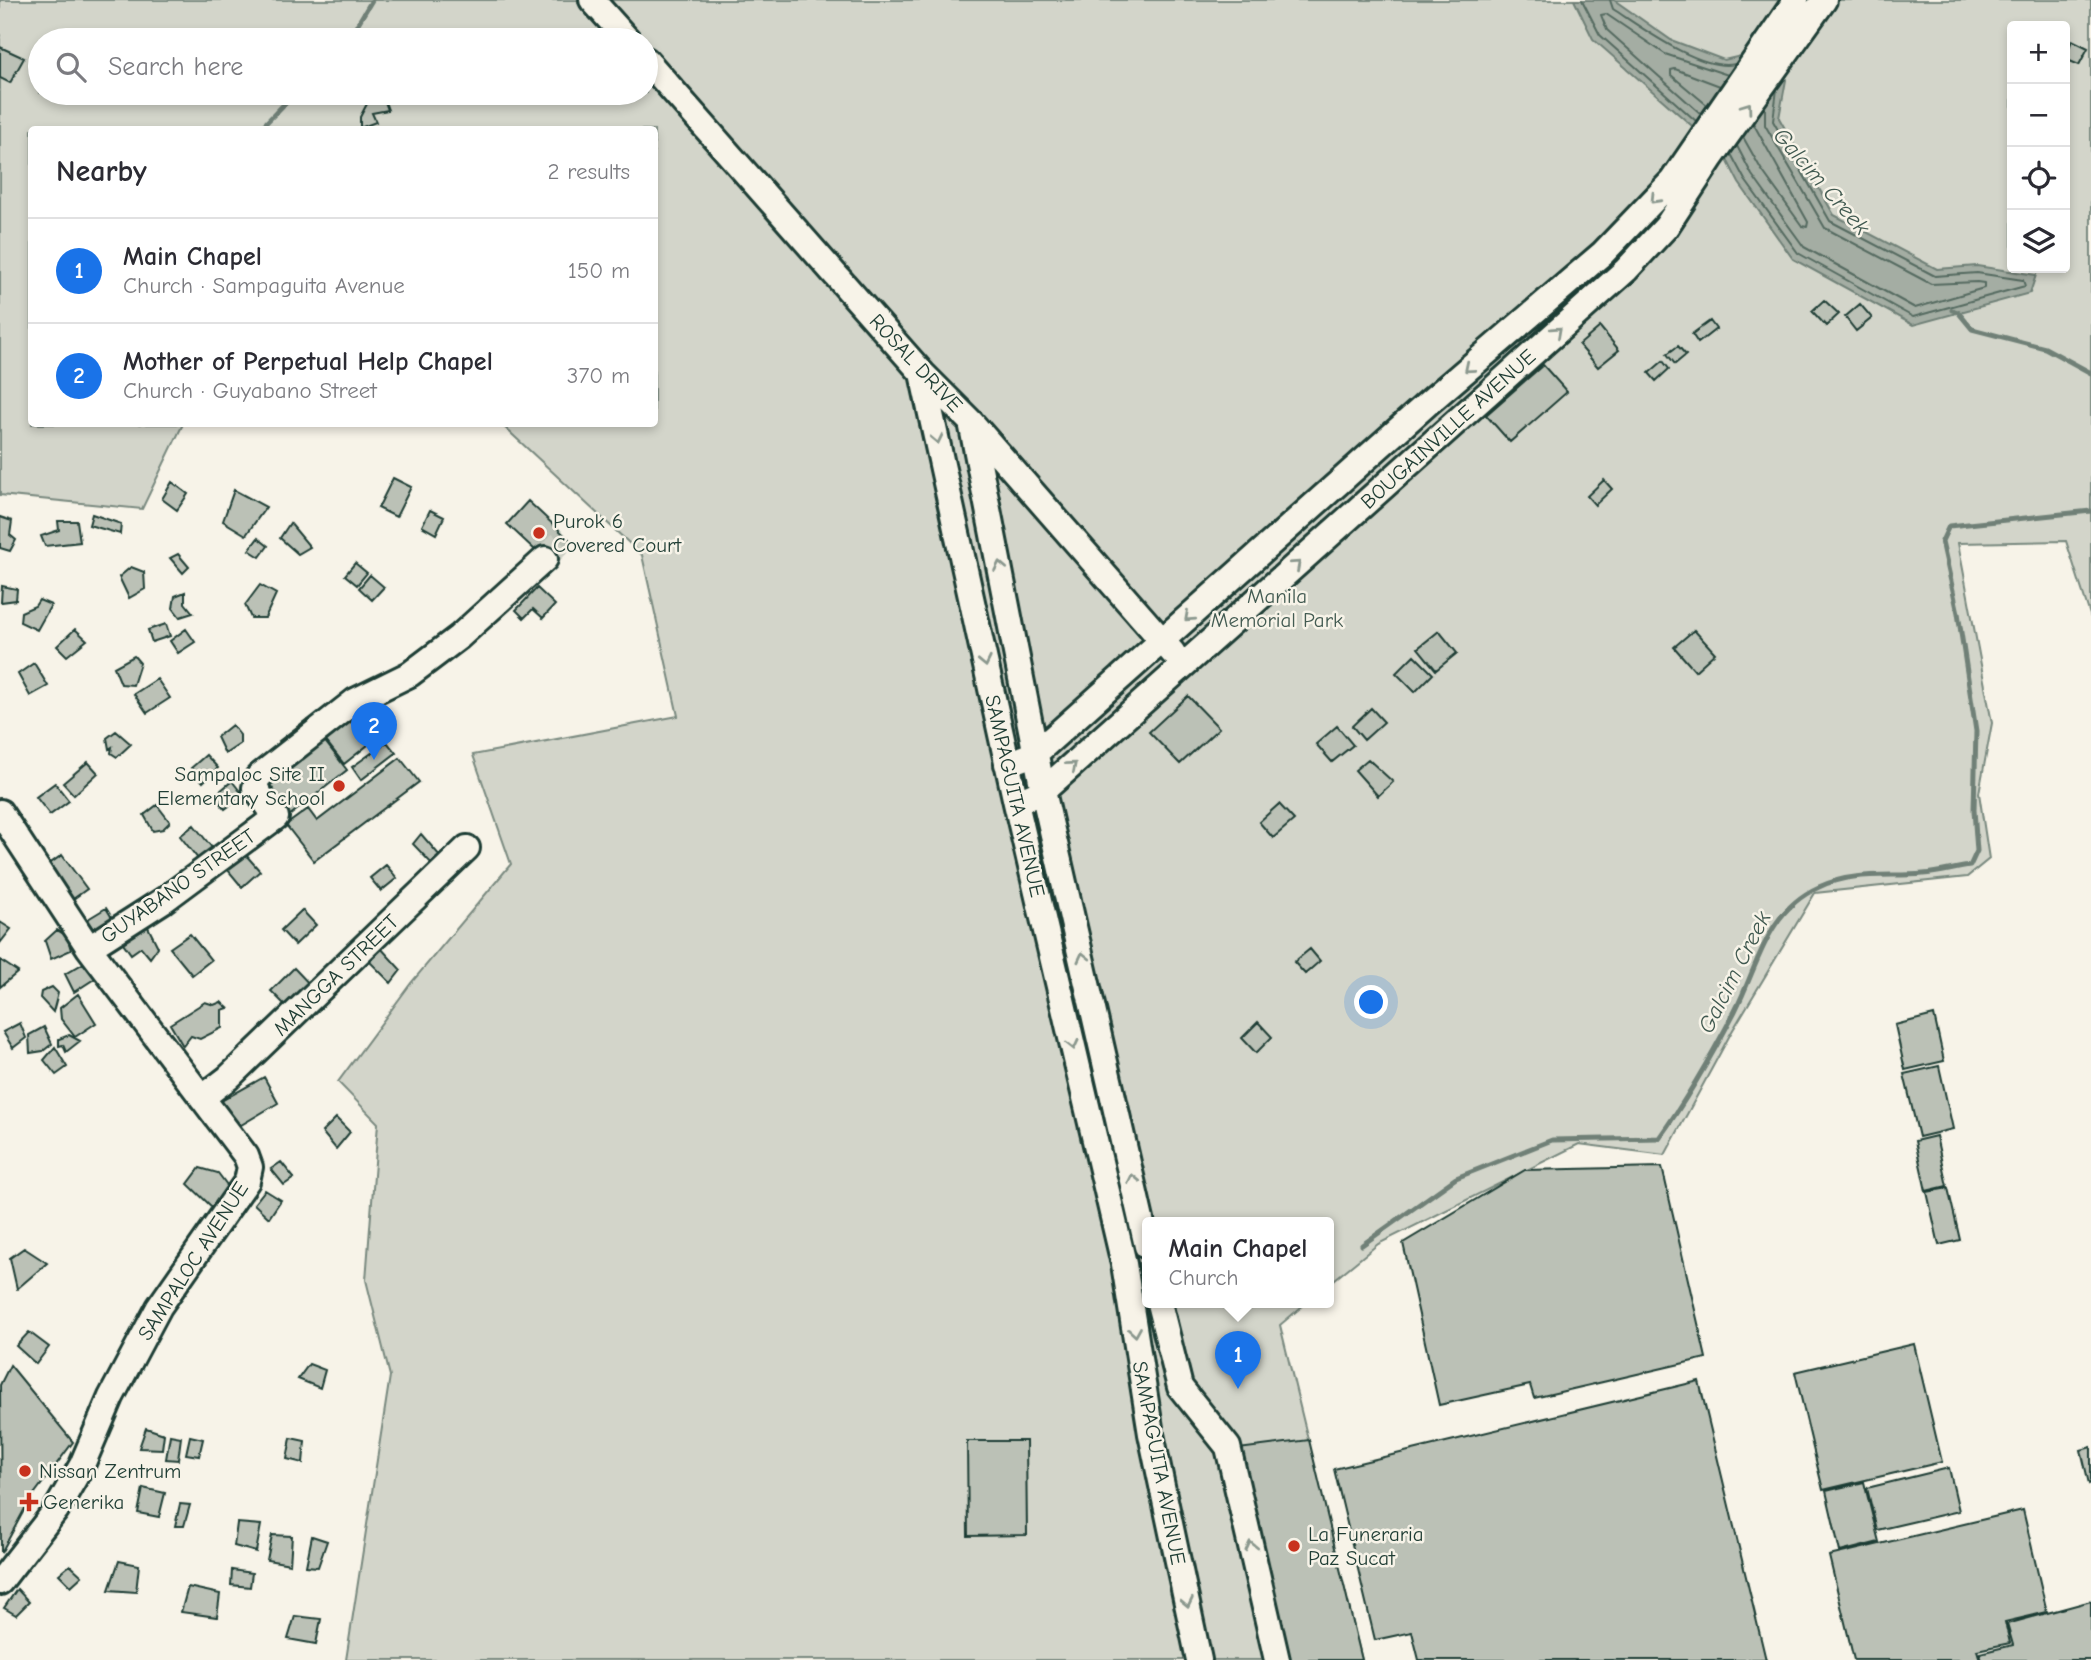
<!DOCTYPE html>
<meta charset="utf-8">
<style>
body{margin:0;font-family:"Comic Neue",sans-serif;background:#f7f7f7;color:#2b2b33}
.controls{position:absolute;right:21px;top:21px;display:grid;overflow:hidden;border-radius:7px;box-shadow:0 4px 10px #0003}
.controls button{width:63px;height:63px;display:grid;place-items:center;padding:0;border:0;border-bottom:2px solid #e1e1e2;background:#fff;color:#2b2b33;font:35px sans-serif}
.you{position:absolute;left:1372px;top:1003px;width:24px;height:24px;margin:-18px;border:5px solid #fff;border-radius:50%;background:#1a73e8;box-shadow:0 0 0 10px #1a73e833}
.badge{display:grid;place-items:center;width:46px;height:46px;border-radius:50%;background:#1a73e8;color:#fff;font-size:23px;font-weight:700}
.pin{position:absolute;translate:-50% -58px;filter:drop-shadow(0 2px 4px #0008)}
.pin::after{content:'';position:absolute;top:37px;width:24px;height:21px;background:inherit;clip-path:polygon(0 0,100% 0,50% 100%)}
.popup{position:absolute;left:1142px;top:1217px;width:192px;height:91px;box-sizing:border-box;display:grid;place-content:center;border-radius:7px;background:#fff;filter:drop-shadow(0 2px 5px #0005);font-size:23px;white-space:nowrap;color:#7c7c81}
.popup b{font-size:26px;color:#2b2b33}
.popup::after{content:'';position:absolute;left:50%;top:100%;margin-left:-14px;border:14px solid transparent;border-top-color:#fff}
.list{margin:0;padding:0;list-style:none}
h2{display:flex;justify-content:space-between;align-items:center;height:91px;margin:0;padding:0 28px;font-size:30px}
h2 small{font-size:23px;font-weight:400;color:#7c7c81}
.list li{display:grid;grid-template-columns:46px 1fr auto;gap:21px;align-items:center;box-sizing:border-box;height:105px;padding:0 28px;border-top:2px solid #e1e1e2}
.list b{display:block;font-size:26px;white-space:nowrap}
.list p{margin:0;font-size:23px;white-space:nowrap;color:#7c7c81}
.list em{font-size:23px;font-style:normal;color:#7c7c81}
.icon{flex:none;width:38px;height:38px;fill:none;stroke:currentColor;stroke-width:2;stroke-linecap:round;stroke-linejoin:round}
.map{position:relative;flex:none;width:2091px;height:1660px;overflow:hidden}
.search{position:absolute;background:#fff;box-shadow:0 4px 10px #0003;left:28px;top:28px;width:630px;height:77px;display:flex;align-items:center;gap:18px;box-sizing:border-box;padding:0 24px;border-radius:38px;color:#7c7c81;font-size:26px}
.panel{position:absolute;background:#fff;box-shadow:0 4px 10px #0003;left:28px;top:126px;width:630px;height:301px;border-radius:7px}
.map>svg:first-child{display:block}
.green{fill:#d3d5ca;stroke:#79897f;stroke-width:2;fill-rule:evenodd}
.water{fill:#a4ada3;stroke:#6f8077;stroke-width:2}
.lines{fill:none;stroke-linecap:round;stroke-linejoin:round}
.shore{stroke:#546a60;stroke-width:2}
.stream{stroke:#6f8077;stroke-width:5}
.building{fill:#bbc1b6;stroke:#1f3d34;stroke-width:2}
.minor-tunnel{stroke:#cccfc4;stroke-width:24;stroke-dasharray:24 12;stroke-linecap:butt}
.minor-casing{stroke:#1f3d34;stroke-width:30}
.minor{stroke:#f7f3e8;stroke-width:24}
.oneway{stroke:#8b988e}
.poi-dot{fill:#c8321e;stroke:#f7f3e8;stroke-width:2.5}
.labels{text-anchor:middle;stroke-width:5;stroke-linejoin:round;paint-order:stroke}
.street-label{font-size:21px;fill:#1f3d34;stroke:#f7f3e8}
.poi-label{font-size:21px;fill:#1f3d34;stroke:#f7f3e8;text-anchor:start}
.park-label{font-size:21px;fill:#435b52;stroke:#f7f3e8}
.water-label{font-size:23px;font-style:italic;fill:#405950;stroke:#f7f3e8}
</style>
<div class="map">
<svg width="2091" height="1660" viewBox="0 0 2091 1660">
<rect width="100%" height="100%" fill="#f7f3e8"/>
<filter id="ink" filterUnits="userSpaceOnUse"><feTurbulence type="fractalNoise" baseFrequency=".0143" numOctaves="2"/><feDisplacementMap in="SourceGraphic" scale="14" xChannelSelector="R" yChannelSelector="G"/><feConvolveMatrix kernelMatrix="1 2 1 2 8 2 1 2 1" color-interpolation-filters="sRGB"/></filter>
<g filter="url(#ink)">
<path class="green" d="M0 0H2091V618L2066 541 1958 543 1992 723 1979 793 1989 859 1967 877 1815 893 1731 1033 1665 1155 1579 1144 1378 1244 1329 1284V1223H1147V1303H1306L1280 1325 1362 1660H346L390 1376 366 1280 378 1123 338 1082 411 983 511 864 473 755 678 716 642 555 501 424H654V130H32V424H183L142 509 0 495ZM2012 26H2065V268H2012ZM40 40H646V93H40Z"/>
<path class="water" d="M1574 0H1614L1671 40 1724 60 1745 55 1782 72 1786 80 1779 118 1834 215 1937 269 1977 266 2036 275 2030 293 1913 325 1793 259 1739 183 1724 154 1593 39Z"/>
<g class="lines">
<path class="shore" d="M1582 0 1600 35 1696 121
M1610 0 1613 9C1641 27 1701 72 1735 64
M1707 105 1671 75V70L1675 69 1720 86
M1701 114 1607 30 1601 15 1606 14 1665 54 1728 75
M1743 137 1761 169 1802 226 1807 227 1808 222 1753 123
M1737 146 1752 175 1804 247 1915 308 1984 288V283L1977 282 1931 284 1825 228 1765 125V106
M1731 154 1745 180 1798 253 1913 317 2025 286 2023 280 1977 273 1935 276 1830 221 1773 121 1777 89"/>
<path class="stream" d="M348 40 372 0
M259 130 295 93
M1952 310 1958 312 1972 329 2045 348 2091 373
M1362 1245 1456 1178 1552 1140 1659 1138C1688 1098 1712 1055 1735 1011 1759 964 1766 911 1819 887 1852 871 1888 877 1923 874 1939 873 1955 868 1970 866L1977 851 1974 810 1976 731 1958 613 1942 541 1949 526 2091 511"/>
</g>
<path class="building" d="M2072 40 2088 48 2079 65 2065 59Z
M0 47 24 58 10 83 0 78Z
M384 99 388 110 372 113 376 122 360 128V117L368 102Z
M1824 300 1839 314 1826 326 1812 311Z
M1860 304 1872 318 1856 331 1845 317Z
M1710 321 1716 329 1698 343 1692 334Z
M1600 327 1619 350 1598 367 1579 345Z
M1678 346 1686 355 1675 364 1667 354Z
M1663 361 1669 369 1656 381 1649 373Z
M1543 365 1567 392 1510 442 1486 415Z
M393 478 411 487 396 517 378 508Z
M1604 480 1612 489 1595 505 1587 496Z
M172 482 188 494 177 510 162 499Z
M234 490 266 507 246 535 223 521Z
M528 501 572 542 551 565 507 524Z
M430 510 444 517 436 534 422 526Z
M92 514 121 524 120 534 89 525Z
M0 517 12 521 10 535 16 540 10 551 0 548Z
M58 521H77L80 542 45 546 41 536 59 530Z
M290 523 310 547 298 554 280 538Z
M258 538 268 546 260 557 249 550Z
M178 554 189 567 183 573 170 558Z
M355 563 367 573 357 585 345 575Z
M131 567 144 572 145 589 129 598 119 577Z
M370 575 384 587 372 600 359 588Z
M260 585 276 594 265 618H251L245 605Z
M2 586 17 589 16 600 1 602Z
M537 588 555 605 543 618 533 609 524 618 516 610Z
M185 592V603L193 613 180 617 173 608 175 596Z
M39 600 51 605 37 630 20 622 21 612 35 606Z
M166 624 170 636 152 642 148 630Z
M75 629 87 640 67 656 57 646Z
M186 629 195 642 178 653 170 641Z
M1694 630 1715 653 1695 671 1674 647Z
M1439 631 1457 653 1436 670 1418 648Z
M1414 655 1433 674 1415 692 1396 673Z
M134 656 140 663 133 685 121 684 114 667Z
M34 663 48 686 30 696 18 674Z
M157 679 170 698 147 713 134 694Z
M1188 696 1219 728 1180 764 1149 732Z
M1371 708 1384 722 1364 740 1352 726Z
M365 709 383 733 344 764 326 741Z
M306 720 312 730 285 751 279 741Z
M232 725 240 735V744L225 754 217 737Z
M1337 726 1353 745 1332 762 1316 744Z
M116 731 131 744 117 757 111 753 112 747 109 749 107 738Z
M323 739 347 770 289 816 265 785Z
M387 742 396 753 361 780 352 767Z
M206 755 218 768 203 782 191 768Z
M400 758 419 782 314 861 286 825 308 809 317 821Z
M1368 759 1393 782 1378 796 1355 770Z
M88 762 98 773 74 795 63 783Z
M232 781 243 795 225 809 214 796Z
M55 783 69 801 50 815 36 797Z
M1279 804 1294 820 1273 838 1259 822Z
M157 805 170 822 163 829 153 831 144 815Z
M194 825 213 849 199 860 180 836Z
M421 834 441 857 432 864 413 844Z
M245 854 260 871 242 887 227 869Z
M62 855 87 889 66 904 41 870Z
M386 865 397 878 381 891 370 878Z
M106 908 117 926 94 940 83 922Z
M302 910 316 925 295 945 281 930Z
M0 922 11 929 0 943Z
M139 922 148 927 158 947 150 958 141 947 131 954 116 933Z
M57 930 67 936 71 950 51 959 45 941Z
M190 934 211 960 192 975 170 948Z
M380 947 401 970 391 983 369 961Z
M1310 949 1320 961 1305 974 1294 962Z
M91 959 102 974 74 992 65 974Z
M0 960 18 972 0 987Z
M294 968 314 989 291 1011 271 991Z
M52 987 58 993 53 1012 40 998 41 992Z
M78 994 96 1023 75 1037 61 1019 60 1008Z
M205 1002 214 1005 221 1002 228 1008 222 1010V1028L200 1039 191 1036 183 1046 170 1024Z
M1934 1015 1944 1061 1905 1070 1895 1025Z
M1258 1022 1272 1037 1256 1053 1242 1038Z
M20 1023 26 1038 13 1048 3 1032Z
M44 1027 52 1044 43 1051 30 1053 29 1035Z
M69 1035 80 1041 66 1052 63 1045 59 1046V1039Z
M55 1047 67 1067 56 1075 44 1060Z
M1939 1066 1953 1129 1919 1137 1904 1074Z
M264 1077 278 1103 236 1128 216 1104Z
M336 1118 350 1132 336 1149 322 1132Z
M1936 1136 1947 1186 1926 1191 1915 1141Z
M281 1162 294 1178 284 1185 271 1169Z
M1662 1167 1706 1358 1534 1398 1530 1385 1439 1405 1403 1243 1525 1170Z
M200 1168 218 1173 230 1189 215 1210 188 1184Z
M1948 1188 1960 1240 1939 1245 1927 1192Z
M265 1190 281 1200 269 1218 254 1204Z
M24 1248 47 1263 17 1289 10 1258Z
M29 1332 49 1347 36 1364 16 1346Z
M1914 1344 1942 1462 1823 1490 1795 1372Z
M309 1364 325 1370 320 1388 298 1379Z
M10 1365 73 1442 29 1501 1 1553 0 1385Z
M1699 1381 1766 1660H1419L1412 1632 1375 1640 1334 1469Z
M146 1428 164 1434 162 1449 139 1448Z
M170 1435 181 1437 178 1460 166 1459Z
M190 1436 203 1439 199 1456 186 1454Z
M291 1438 305 1441 303 1463 287 1459Z
M1309 1440 1362 1660H1279L1230 1450Z
M967 1441H1026L1027 1535 968 1536Z
M2091 1447V1483L2089 1484 2081 1450Z
M1949 1468 1959 1511 1877 1530 1867 1488Z
M1864 1482 1879 1542 1840 1552 1826 1491Z
M143 1488 165 1493 159 1517 138 1513Z
M180 1504 190 1505 184 1526H175Z
M2023 1510 2047 1612 2005 1622 2010 1643 1977 1650 1980 1660H1854L1829 1556Z
M237 1523 261 1525 256 1552 234 1546Z
M272 1535 292 1536 290 1564 267 1560Z
M312 1536 327 1541 318 1567 306 1566Z
M119 1561 139 1565 136 1592 109 1590Z
M70 1565 82 1576 71 1586 59 1574Z
M232 1570 252 1573 250 1587 231 1585Z
M188 1587 220 1594 217 1617 181 1612Z
M17 1589 29 1602 16 1615 4 1608Z
M2091 1601V1660H1982L1980 1653 2013 1645 2007 1624Z
M295 1616 321 1619 316 1644 288 1639Z"/>
<g class="lines">
<path class="minor-tunnel" d="M545 559 561 542"/>
<defs>
<path id="minor" d="M592 0 628 40
M646 60 922 373 971 422 1173 653
M922 373 1016 803 1124 1264 1151 1434 1199 1660
M971 422 1043 791 1147 1246
M1007 764 1036 753 1428 403 1603 253 1672 181 1796 0
M1016 803 1043 791 1626 270 1666 227 1711 158 1824 0
M0 812 89 948 246 1156 250 1167 247 1181 159 1307 111 1397 82 1465 56 1510 0 1582
M89 948 164 900 276 817 255 788 258 777 355 701 410 674 459 637 545 559
M202 1098 228 1078 467 848
M1159 1303 1180 1387 1228 1447 1277 1660"/>
</defs>
<use href="#minor" class="minor-casing"/>
<use href="#minor" class="minor"/>
</g>
<defs><path id="oneway-chevron" d="M-2-3.5L2.5 0L-2 3.5" fill="none" stroke-width="1.6" stroke-linecap="round" stroke-linejoin="round" transform="scale(1.75)"/></defs>
<g class="oneway">
<use href="#oneway-chevron" transform="translate(1747 107) rotate(-54)"/>
<use href="#oneway-chevron" transform="translate(1655 199) rotate(134)"/>
<use href="#oneway-chevron" transform="translate(1557 331) rotate(-42)"/>
<use href="#oneway-chevron" transform="translate(1469 368) rotate(140)"/>
<use href="#oneway-chevron" transform="translate(937 439) rotate(78)"/>
<use href="#oneway-chevron" transform="translate(1296 565) rotate(-42)"/>
<use href="#oneway-chevron" transform="translate(1000 566) rotate(-101)"/>
<use href="#oneway-chevron" transform="translate(1189 617) rotate(138)"/>
<use href="#oneway-chevron" transform="translate(985 662) rotate(78)"/>
<use href="#oneway-chevron" transform="translate(1072 766) rotate(-41)"/>
<use href="#oneway-chevron" transform="translate(1083 957) rotate(-103)"/>
<use href="#oneway-chevron" transform="translate(1073 1045) rotate(77)"/>
<use href="#oneway-chevron" transform="translate(1133 1179) rotate(-102)"/>
<use href="#oneway-chevron" transform="translate(1135 1332) rotate(81)"/>
<use href="#oneway-chevron" transform="translate(1251 1546) rotate(-103)"/>
<use href="#oneway-chevron" transform="translate(1187 1603) rotate(78)"/>
</g>
</g>
<g class="poi-dot">
<circle cx="539" cy="533" r="7"/>
<circle cx="339" cy="786" r="7"/>
<circle cx="25" cy="1471" r="7"/>
<path d="M25.5 1491.5h7v7h7v7h-7v7h-7v-7h-7v-7h7z"/>
<circle cx="1294" cy="1546" r="7"/>
</g>
<g class="labels">
<g class="street-label">
<text transform="translate(916 363) rotate(47)" y="7">ROSAL DRIVE</text>
<text transform="translate(1448 429) rotate(-42)" y="7">BOUGAINVILLE AVENUE</text>
<text transform="translate(1015 796) rotate(77)" y="7">SAMPAGUITA AVENUE</text>
<text transform="translate(178 886) rotate(-35)" y="7">GUYABANO STREET</text>
<text transform="translate(336 975) rotate(-44)" y="7">MANGGA STREET</text>
<text transform="translate(193 1261) rotate(-57)" y="7">SAMPALOC AVENUE</text>
<text transform="translate(1159 1463) rotate(79)" y="7">SAMPAGUITA AVENUE</text>
</g>
<g class="poi-label">
<text x="553" y="528">Purok 6<tspan x="553" dy="24">Covered Court</tspan></text>
<text x="325" y="781" text-anchor="end">Sampaloc Site II<tspan x="325" dy="24">Elementary School</tspan></text>
<text x="39" y="1478">Nissan Zentrum</text>
<text x="43" y="1509">Generika</text>
<text x="1308" y="1541">La Funeraria<tspan x="1308" dy="24">Paz Sucat</tspan></text>
</g>
<g class="park-label">
<text x="1277" y="603">Manila<tspan x="1277" dy="24">Memorial Park</tspan></text>
</g>
<g class="water-label">
<text transform="translate(1822 181) rotate(49)" y="8">Galcim Creek</text>
<text transform="translate(1734 972) rotate(-63)" y="8">Galcim Creek</text>
</g>
</g>
</svg>
<div class="controls">
<button>+</button>
<button>−</button>
<button><svg class="icon" aria-label="locate" viewBox="0 0 24 24"><circle cx="12" cy="12" r="6"/><path d="M12 2v4M12 18v4M2 12h4M18 12h4"/></svg></button>
<button><svg class="icon" aria-label="layers" viewBox="0 0 24 24"><path d="M12 4l9 5-9 5-9-5zM3 14l9 5 9-5"/></svg></button>
</div>
<div class="you"></div>
<div class="pin badge" style="left:1238px;top:1389px">1</div>
<div class="popup"><b>Main Chapel</b>Church</div>
<div class="pin badge" style="left:374px;top:760px">2</div>
<div class="search"><svg class="icon" aria-label="search" viewBox="0 0 24 24"><circle cx="10" cy="10" r="6"/><path d="M15 15l6 6"/></svg>Search here</div>
<section class="panel">
<h2>Nearby<small>2 results</small></h2>
<ul class="list">
<li><span class="badge">1</span><div><b>Main Chapel</b><p>Church · Sampaguita Avenue</p></div><em>150 m</em></li>
<li><span class="badge">2</span><div><b>Mother of Perpetual Help Chapel</b><p>Church · Guyabano Street</p></div><em>370 m</em></li>
</ul>
</section>
</div>
